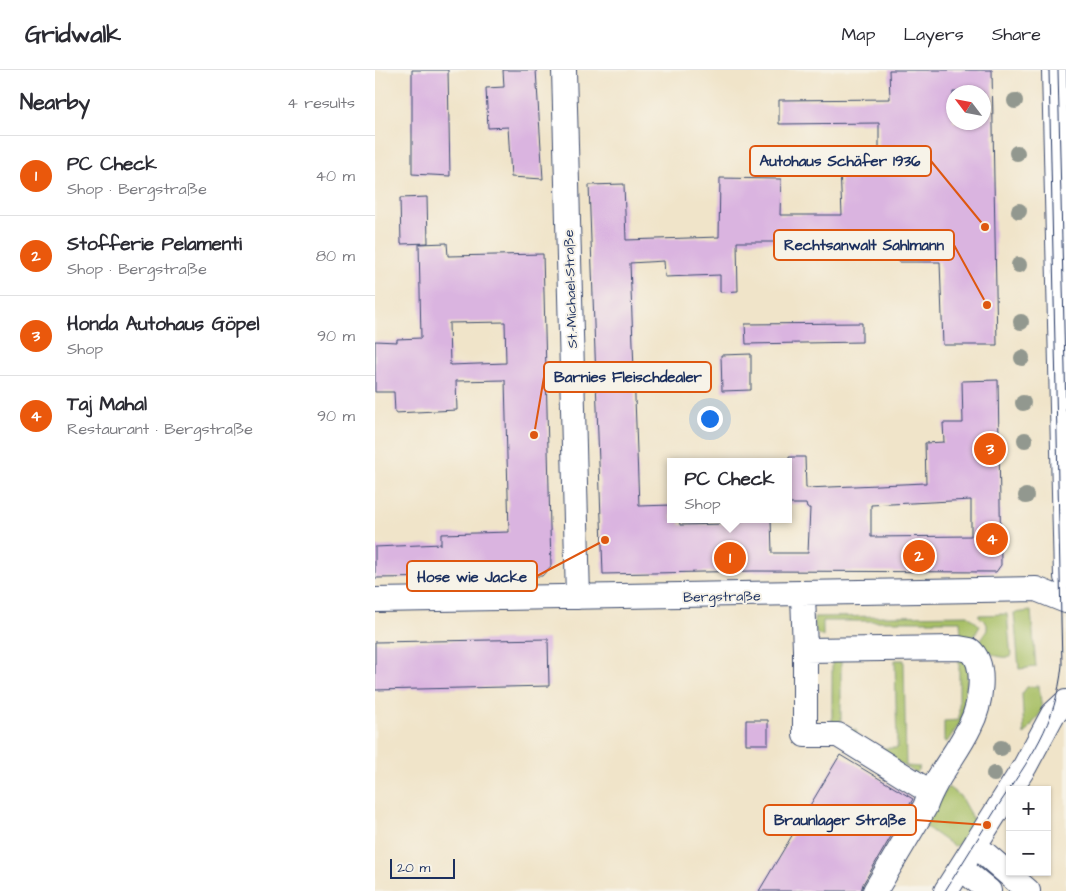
<!DOCTYPE html>
<meta charset="utf-8">
<style>
body{margin:0;font-family:"Architects Daughter",sans-serif;background:#f2f2f3;color:#2b2b33}
.controls{position:absolute;right:15px;bottom:15px;display:grid;overflow:hidden;border-radius:0px;box-shadow:0 1px 4px #0004}
.controls button{width:45px;height:45px;display:grid;place-items:center;padding:0;border:0;border-bottom:1px solid #e1e1e2;background:#fff;color:#2b2b33;font:25px sans-serif}
.compass{position:absolute;left:571px;top:15px;width:45px;height:45px;border-radius:50%;background:#fff;box-shadow:0 1px 4px #0004;rotate:302deg}
.scale{position:absolute;left:15px;bottom:12px;width:65px;box-sizing:border-box;padding-left:5px;border:2px solid #1b2f5e;border-top:0;font-size:14px;line-height:18px;white-space:nowrap;color:#1b2f5e;-webkit-text-stroke:4px #f7f3e8;paint-order:stroke}
.you{position:absolute;left:334px;top:348px;width:18px;height:18px;margin:-12px;border:4px solid #fff;border-radius:50%;background:#1a73e8;box-shadow:0 0 0 8px #1a73e833}
.badge{display:grid;place-items:center;width:32px;height:32px;border-radius:50%;background:#ea580c;color:#fff;font-size:16px;font-weight:700}
.pin{position:absolute;translate:-50% -50%;border:2px solid #fff;box-shadow:0 1px 5px #0006}
.popup{position:absolute;left:292px;top:388px;width:125px;height:65px;box-sizing:border-box;display:grid;place-content:center;border-radius:0px;background:#fff;filter:drop-shadow(0 1px 4px #0005);font-size:16px;white-space:nowrap;color:#7c7c81}
.popup b{font-size:19px;color:#2b2b33}
.popup::after{content:'';position:absolute;left:50%;top:100%;margin-left:-10px;border:10px solid transparent;border-top-color:#fff}
.list{margin:0;padding:0;list-style:none}
h2{display:flex;justify-content:space-between;align-items:center;height:65px;margin:0;padding:0 20px;font-size:21px}
h2 small{font-size:16px;font-weight:400;color:#7c7c81}
.list li{display:grid;grid-template-columns:32px 1fr auto;gap:15px;align-items:center;box-sizing:border-box;height:80px;padding:0 20px;border-top:1px solid #e1e1e2}
.list b{display:block;font-size:19px;white-space:nowrap}
.list p{margin:0;font-size:16px;white-space:nowrap;color:#7c7c81}
.list em{font-size:16px;font-style:normal;color:#7c7c81}
.map{position:relative;flex:none;width:691px;height:821px;overflow:hidden}
header{display:flex;align-items:center;gap:30px;box-sizing:border-box;height:70px;padding:0 25px;background:#fff;border-bottom:1px solid #e1e1e2}
header strong{font-size:24px}
nav{display:flex;gap:28px;margin-inline-start:auto;font-size:18px}
main{display:flex}
aside{flex:1;background:#fff}
.map>svg:first-child{display:block}
.green{fill:#a7bf65;stroke:#617762}
.building{fill:#dab4e0;fill-rule:evenodd}
.lines{fill:none;stroke-linecap:round;stroke-linejoin:round}
.minor-casing{stroke:#3b4a6e;stroke-width:26}
.minor{stroke:#fff;stroke-width:24}
.tram{stroke:#1b2f5e;stroke-width:1}
.tree{fill:#92988f}
.labels{text-anchor:middle;stroke-width:4;stroke-linejoin:round;paint-order:stroke}
.street-label{font-size:14px;fill:#1b2f5e;stroke:#f7f3e8}
.leader{fill:none;stroke:#de5710;stroke-width:2}
.callout-dot{fill:#de5710;stroke:#f7f3e8;stroke-width:2}
.callout{fill:#f7f3e8;stroke:#de5710;stroke-width:2}
.callout-label{font-size:15px;text-anchor:middle;font-weight:bold;fill:#1b2f5e}
</style>
<header>
<strong>Gridwalk</strong>
<nav><a>Map</a><a>Layers</a><a>Share</a></nav>
</header>
<main>
<aside>
<h2>Nearby<small>4 results</small></h2>
<ul class="list">
<li><span class="badge">1</span><div><b>PC Check</b><p>Shop · Bergstraße</p></div><em>40 m</em></li>
<li><span class="badge">2</span><div><b>Stofferie Pelamenti</b><p>Shop · Bergstraße</p></div><em>80 m</em></li>
<li><span class="badge">3</span><div><b>Honda Autohaus Göpel</b><p>Shop</p></div><em>90 m</em></li>
<li><span class="badge">4</span><div><b>Taj Mahal</b><p>Restaurant · Bergstraße</p></div><em>90 m</em></li>
</ul>
</aside>
<div class="map">
<svg width="691" height="821" viewBox="0 0 691 821">
<rect width="100%" height="100%" fill="#f7f3e8"/>
<filter id="ink" filterUnits="userSpaceOnUse"><feTurbulence type="fractalNoise" baseFrequency=".02" numOctaves="2"/><feDisplacementMap in="SourceGraphic" scale="10" xChannelSelector="R" yChannelSelector="G"/><feConvolveMatrix kernelMatrix="1 2 1 2 8 2 1 2 1" color-interpolation-filters="sRGB"/></filter>
<filter id="wash" filterUnits="userSpaceOnUse"><feTurbulence type="fractalNoise" baseFrequency=".0096" numOctaves="4" result="noise"/><feDisplacementMap in="SourceGraphic" scale="20" xChannelSelector="R" yChannelSelector="G"/><feGaussianBlur stdDeviation="1.12" result="paint"/><feColorMatrix in="noise" values="0 0 0 0 0 0 0 0 0 0 0 0 0 0 0 0 0 1.4 0 .05"/><feComposite in="paint" operator="in"/></filter>
<g filter="url(#wash)">
<rect width="100%" height="100%" fill="#f0e4c9"/>
<path class="green" d="M656 541 661 597 644 599 639 543Z
M632 544 636 587C619 589 616 582 603 574L612 560V554L603 545Z
M593 545 605 556 597 570 586 566 585 551H448V567L441 563 439 547Z
M457 589H466V659L481 660 482 664 457 660Z
M584 589 592 592 594 596 587 650 572 672 569 671V651L584 650Z
M520 590H529L531 696 545 697 541 703 509 684 506 678H522Z
M664 616 667 641 649 665 647 624 652 617Z
M573 717 585 726 599 751 583 775 578 776 548 755Z"/>
<g id="blocks">
<path class="building" d="M37 0H73L75 106 37 104Z
M128 0H161L168 109 136 107 133 57 113 58 111 18 129 17Z
M514 0H617L622 275H568L565 192H524L522 172H362L363 221 345 222V205L290 207 289 191 255 193 264 436 296 435V449H304L305 455 349 454V449H396L397 483H433L435 438H432L431 434H414V387H430L431 418 551 413 550 373 569 372 568 353H588L587 311 623 310 626 495 621 502 378 501 228 504 214 115 249 114 251 170 344 167 345 108 406 109 405 145H467L465 98 504 97V53L404 54V30L515 29ZM578 22H608V52H578ZM596 430V466L496 467V435Z
M52 127 53 173 26 174 25 128Z
M72 173 73 186 168 184 176 496 167 506 0 508V477L66 474V464L134 462 130 310 81 311 82 340 20 343 19 322H0V271L22 272V269L46 268 44 174ZM130 252 131 293 75 295 74 253Z
M487 253V272L371 274 370 254Z
M376 284V320L347 321 346 285Z
M173 569 174 616 0 620V572Z
M371 650H393V674H371Z
M465 685 538 729 488 814 486 821H384Z"/>
</g>
</g>
<g filter="url(#ink)">
<use href="#blocks" fill-opacity="0" stroke="#3b4a6e" stroke-width="1"/>
<g class="lines">
<defs>
<path id="minor" d="M189 0 203 527
M679 0 691 507
M428 525 430 580 584 578 595 580C613 595 605 637 595 656 582 684 560 707 550 737L500 821
M0 530 661 519 691 531
M430 580V665H463L555 722
M600 775 653 821
M586 798 614 821
M571 821 650 696 678 644 691 632"/>
</defs>
<use href="#minor" class="minor-casing"/>
<use href="#minor" class="minor"/>
<path class="tram" d="M683 0 691 341
M570 821C588 793 605 764 623 736 655 688 681 655 687 595L674 0"/>
</g>
<g class="tree">
<circle cx="640" cy="31" r="8"/>
<circle cx="642" cy="83" r="8"/>
<circle cx="644" cy="141" r="8"/>
<circle cx="644" cy="195" r="8"/>
<circle cx="646" cy="252" r="8"/>
<circle cx="647" cy="288" r="8"/>
<circle cx="648" cy="333" r="8"/>
<circle cx="650" cy="370" r="8"/>
<circle cx="651" cy="426" r="8"/>
<circle cx="626" cy="678" r="8"/>
<circle cx="619" cy="704" r="8"/>
</g>
</g>
<g class="labels">
<g class="street-label">
<text transform="translate(195 219) rotate(-92)" y="5">St.-Michael-Straße</text>
<text transform="translate(347 526) rotate(-1)" y="5">Bergstraße</text>
</g>
</g>
<path class="leader" d="M610 157L556 91M612 235L579 175M159 365L169 307M230 470L162 506M612 755L541 750"/>
<g class="callout-dot">
<circle cx="610" cy="157" r="5"/>
<circle cx="612" cy="235" r="5"/>
<circle cx="159" cy="365" r="5"/>
<circle cx="230" cy="470" r="5"/>
<circle cx="612" cy="755" r="5"/>
</g>
<g class="callout">
<rect x="375" y="76" width="181" height="30" rx="5"/>
<rect x="399" y="160" width="180" height="30" rx="5"/>
<rect x="169" y="292" width="167" height="30" rx="5"/>
<rect x="32" y="491" width="130" height="30" rx="5"/>
<rect x="389" y="735" width="152" height="30" rx="5"/>
</g>
<g class="callout-label">
<text x="465" y="96">Autohaus Schäfer 1936</text>
<text x="489" y="180">Rechtsanwalt Sahlmann</text>
<text x="253" y="312">Barnies Fleischdealer</text>
<text x="97" y="512">Hose wie Jacke</text>
<text x="465" y="755">Braunlager Straße</text>
</g>
</svg>
<div class="controls">
<button>+</button>
<button>−</button>
</div>
<svg class="compass" viewBox="-18 -18 36 36"><path d="M0-13l5 13h-10z" fill="#e53935"/><path d="M0 13l5-13h-10z" fill="#7c7c81"/></svg>
<div class="scale">20 m</div>
<div class="you"></div>
<div class="pin badge" style="left:355px;top:488px">1</div>
<div class="popup"><b>PC Check</b>Shop</div>
<div class="pin badge" style="left:544px;top:486px">2</div>
<div class="pin badge" style="left:615px;top:379px">3</div>
<div class="pin badge" style="left:617px;top:469px">4</div>
</div>
</main>
